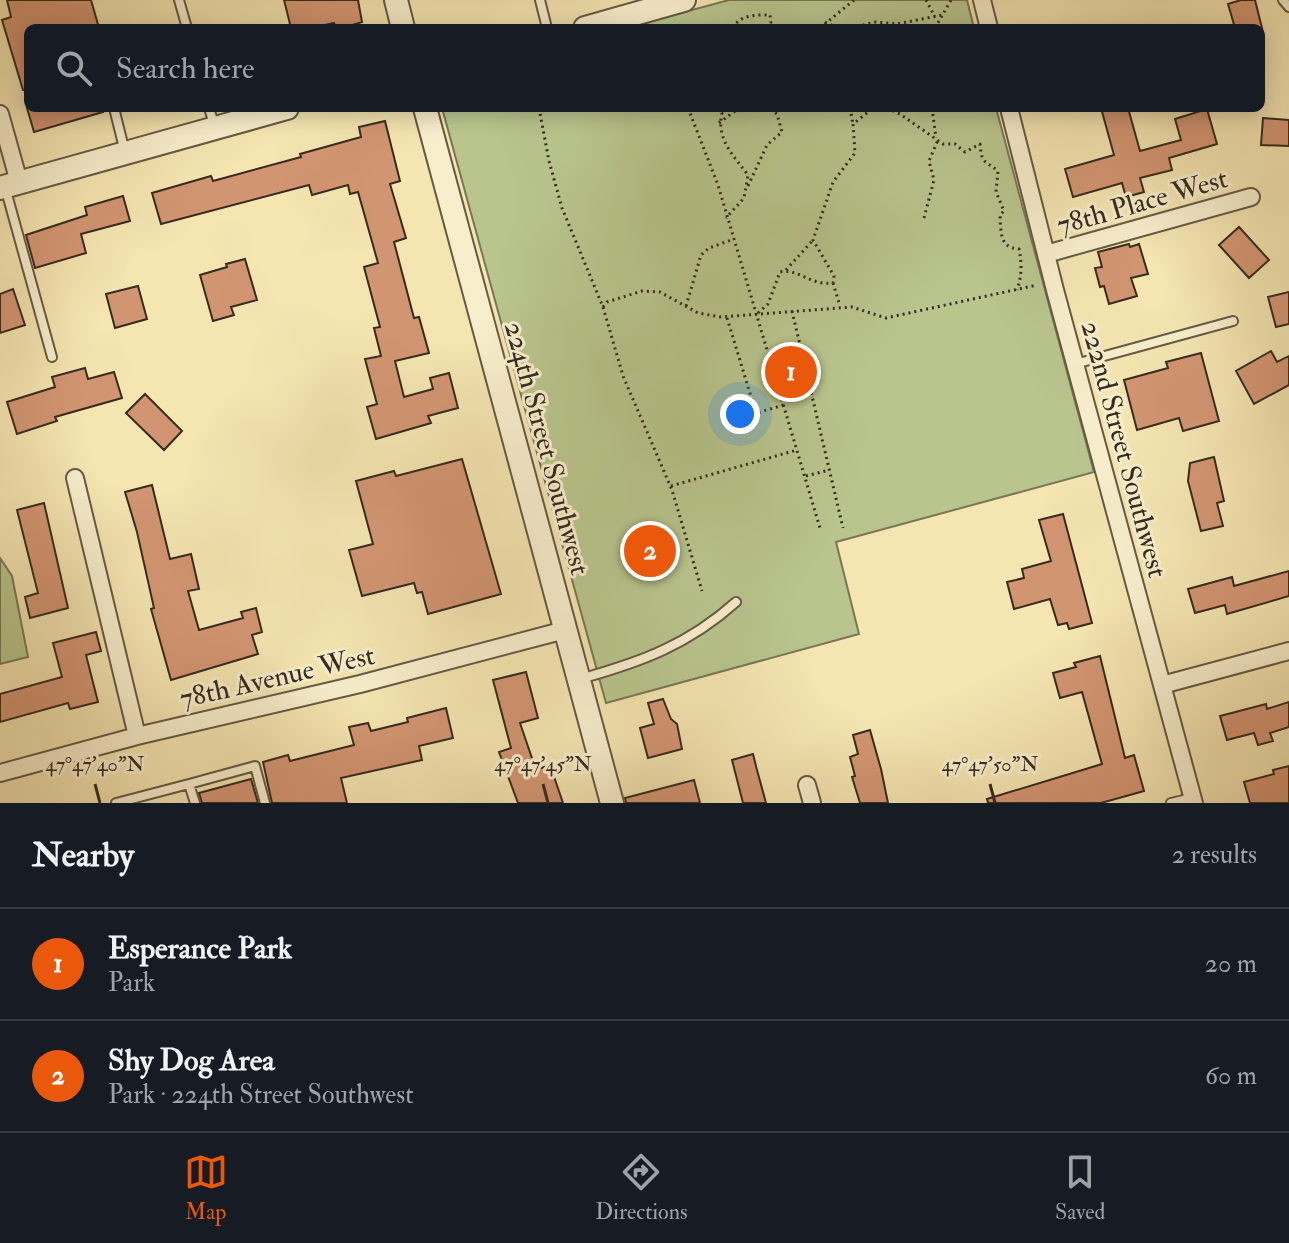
<!DOCTYPE html>
<meta charset="utf-8">
<style>
body{margin:0;font-family:"IM FELL Double Pica",serif;background:#242831;color:#f1f3f6}
.you{position:absolute;left:740px;top:414px;width:28px;height:28px;margin:-20px;border:6px solid #fff;border-radius:50%;background:#1a73e8;box-shadow:0 0 0 12px #1a73e833}
.badge{display:grid;place-items:center;width:52px;height:52px;border-radius:50%;background:#ea580c;color:#fff;font-size:26px;font-weight:700}
.pin{position:absolute;translate:-50% -50%;border:4px solid #fff;box-shadow:0 2px 8px #0006}
.list{margin:0;padding:0;list-style:none}
h2{display:flex;justify-content:space-between;align-items:center;height:104px;margin:0;padding:0 32px;font-size:34px}
h2 small{font-size:26px;font-weight:400;color:#9ea1a6}
.list li{display:grid;grid-template-columns:52px 1fr auto;gap:24px;align-items:center;box-sizing:border-box;height:112px;padding:0 32px;border-top:2px solid #363941}
.list b{display:block;font-size:30px;white-space:nowrap}
.list p{margin:0;font-size:26px;white-space:nowrap;color:#9ea1a6}
.list em{font-size:26px;font-style:normal;color:#9ea1a6}
.icon{flex:none;width:44px;height:44px;fill:none;stroke:currentColor;stroke-width:2;stroke-linecap:round;stroke-linejoin:round}
.map{position:relative;flex:none;width:1289px;height:803px;overflow:hidden}
.search{position:absolute;background:#171b24;box-shadow:0 4px 20px #0003;left:24px;right:24px;top:24px;height:88px;display:flex;align-items:center;gap:20px;box-sizing:border-box;padding:0 28px;border-radius:12px;color:#9ea1a6;font-size:30px}
.sheet{height:328px;background:#171b24}
nav{display:flex;justify-content:space-around;align-items:center;box-sizing:border-box;height:112px;border-top:2px solid #363941;background:#171b24;font-size:22px;color:#9ea1a6}
nav a{display:grid;justify-items:center;gap:4px}
nav .on{color:#ea580c}
.map>svg:first-child{display:block}
.green{fill:#b9c58d;stroke:#787856;stroke-width:2}
.building{fill:#d29572;stroke:#362b1e;stroke-width:2}
.lines{fill:none;stroke-linecap:round;stroke-linejoin:round}
.service-casing{stroke:#665a43;stroke-width:12}
.minor-casing{stroke:#665a43;stroke-width:20}
.tertiary-casing{stroke:#665a43;stroke-width:26}
.path{stroke:#362b1e;stroke-width:3;stroke-dasharray:2 4;stroke-linecap:butt}
.service{stroke:#f8eecc;stroke-width:8}
.minor{stroke:#f8eecc;stroke-width:16}
.tertiary{stroke:#f8eecc;stroke-width:22}
.ticks{fill:none;stroke:#362b1e;stroke-width:3}
.labels{text-anchor:middle;stroke-width:6;stroke-linejoin:round;paint-order:stroke}
.street-label{font-size:28px;fill:#362b1e;stroke:#f8eecc}
.ticks-label{font-size:20px;text-anchor:middle;fill:#362b1e;stroke:#f8eecc;stroke-width:6;stroke-linejoin:round;paint-order:stroke}
</style>
<div class="map">
<svg width="1289" height="803" viewBox="0 0 1289 803">
<rect width="100%" height="100%" fill="#f4e5b1"/>
<filter id="stains"><feTurbulence type="fractalNoise" baseFrequency=".0025" numOctaves="4"/><feColorMatrix values="0 0 0 0 .2 0 0 0 0 .09 0 0 0 0 .02 0 0 0 .5 -.17"/></filter>
<radialGradient id="worn" r=".72"><stop offset=".6" stop-color="#630" stop-opacity="0"/><stop offset="1" stop-color="#630" stop-opacity=".3"/></radialGradient>
<path class="green" d="M729 0H967L974 28H625Z
M442 108H996L1094 472 836 542 859 634 606 703Z
M0 558 12 576 28 657 0 664Z"/>
<path class="building" d="M7 0H91L99 28H28V90H23L2 20 11 17Z
M284 0H358L362 22 343 28H336L334 23 311 28H291Z
M1241 0H1255L1262 28H1235L1228 4Z
M27 108H102L103 112 34 132Z
M1101 108H1128L1140 151 1181 140 1175 119 1207 109 1217 144 1169 158 1172 170 1140 178 1144 192 1126 197 1122 183 1073 197 1065 169 1114 155Z
M1263 118 1289 120V146L1261 145Z
M385 121 400 181 390 184 406 238 394 242 414 318 419 317 429 353 395 361 404 397 433 389 430 378 449 373 458 408 428 416 431 423 376 439 367 407 377 404 365 359 381 356 374 328 380 327 364 267 378 263 358 192 350 194 348 185 312 195 309 185 161 224 152 193 211 176 213 181 301 157 300 154 361 137 359 127Z
M123 196 130 221 81 234 86 253 35 268 26 235 87 215 85 207Z
M1239 227 1269 260 1249 278 1219 245Z
M1129 244 1130 247 1139 244 1148 274 1131 278 1137 296 1109 304 1104 286 1100 287 1095 268 1102 267 1098 252Z
M245 259 257 300 231 307 234 315 213 321 200 275 227 267 226 264Z
M138 286 147 319 115 328 106 294Z
M13 289 25 325 0 333V294Z
M1289 292V324L1276 327 1268 297Z
M1271 351 1277 362 1289 356V385L1254 404 1236 371Z
M1201 353 1219 421 1183 431 1179 418 1137 430 1124 380 1168 368 1166 362Z
M85 368 88 379 114 372 122 398 55 417 57 421 17 434 7 402 55 387 52 377Z
M145 394 182 431 164 450 126 413Z
M1214 457 1224 501 1217 503 1223 526 1201 531 1188 481 1190 463Z
M462 459 501 594 428 614 422 592 417 593 414 583 362 596 349 550 373 544 356 481 394 471 396 476Z
M152 485 170 559 191 554 199 589 188 591 199 630 243 618 241 612 256 608 262 632 252 635 258 654 171 680 151 609 154 608 137 532 125 492Z
M44 503 68 608 30 618 25 597 38 593 17 510Z
M1063 514 1092 623 1069 629 1067 623 1058 625 1050 599 1014 609 1007 582 1024 578 1022 569 1051 561 1039 520Z
M1289 571V596L1227 614 1225 605 1195 613 1188 589 1232 577 1234 586Z
M96 632 101 651 86 655 98 702 70 709 68 703 0 722V694L62 677 53 643Z
M1100 656 1125 758 1134 755 1144 791 1101 803H988L987 799 1102 764 1082 692 1060 698 1053 673 1076 667 1074 663Z
M526 672 538 718 520 723 536 770 550 765 563 803H518L499 752 511 748 493 680Z
M663 699 671 719 677 724 682 749 648 758 640 728 654 724 648 703Z
M1289 702V727L1270 733 1273 741 1258 745 1254 733 1227 740 1220 716 1266 704 1267 709Z
M446 708 453 738 419 746 422 760 341 778 347 803H272L263 762 288 755 290 761 354 745 349 727 368 723 371 731 408 722 407 718Z
M870 730 881 769 888 803H860L852 777 855 776 850 757 858 754 853 735Z
M753 754 757 770 766 803H743L732 760Z
M1289 766V803H1250L1244 782 1274 774 1273 770Z
M251 779 258 803H202L199 793Z
M694 780 700 803H626L625 798Z"/>
<g class="lines">
<defs>
<path id="service" d="M179 0 187 28
M540 0 547 28
M1283 0 1289 7
M114 108 125 152
M209 108 215 127
M5 187 52 357
M1075 364 1233 321
M580 679C641 662 688 645 736 602
M189 784 255 766 265 803
M116 803 189 784 195 803
M1171 803 1192 798"/>
<path id="minor" d="M982 0 989 28
M1009 108 1055 290 1194 803
M0 114 19 182
M1046 254 1251 197
M75 478 137 736
M1162 685 1289 651
M0 773 137 736 360 684 565 630
M807 785 812 803"/>
<path id="tertiary" d="M396 0 403 28
M585 28 684 0
M425 108 612 803
M0 188 287 108"/>
</defs>
<use href="#service" class="service-casing"/>
<use href="#minor" class="minor-casing"/>
<use href="#tertiary" class="tertiary-casing"/>
<path class="path" d="M926 0 935 17
M825 22 838 28
M733 28C740 14 757 15 770 15L771 22 767 28
M820 28 854 0
M851 28 876 22 897 24 942 15
M935 28 951 0
M539 108 549 161 562 208 603 307 623 376 672 490 702 591
M688 108 718 185 820 528
M718 108 722 113C716 139 733 155 748 175L744 198 726 218
M850 108 853 124
M887 108 900 114 943 144H955L965 152 980 144C982 164 983 159 998 171L996 192 1004 211 1000 215C1001 231 999 248 1019 249 1022 264 1022 275 1017 290
M932 108 936 138
M719 123 739 108
M748 186 767 145 782 132 777 114 769 108
M924 218 934 180 929 161 938 140
M786 270 813 240
M833 283 840 306
M686 306 701 255 709 248 734 239
M603 307 607 302 642 291 660 292 698 313 721 317 852 307 886 318 1037 285
M792 311 843 528
M758 313 768 304 780 272C798 268 811 286 833 283L834 276 813 240 833 182 855 153 853 124 872 109 877 108
M727 318 756 413 784 405
M806 476 829 470
M671 486 797 450"/>
<use href="#service" class="service"/>
<use href="#minor" class="minor"/>
<use href="#tertiary" class="tertiary"/>
</g>
<path class="ticks" d="M95 784 100 803M543 784 548 803M990 784 995 803"/>
<g class="labels">
<g class="street-label">
<text transform="translate(1142 201) rotate(-16)" y="10">78th Place West</text>
<text transform="translate(548 448) rotate(75)" y="10">224th Street Southwest</text>
<text transform="translate(1125 449) rotate(75)" y="10">222nd Street Southwest</text>
<text transform="translate(277 676) rotate(-13)" y="10">78th Avenue West</text>
</g>
</g>
<g class="ticks-label">
<text x="95" y="771">47°47'40"N</text>
<text x="543" y="771">47°47'45"N</text>
<text x="990" y="771">47°47'50"N</text>
</g>
<rect width="100%" height="100%" filter="url(#stains)"/>
<rect width="100%" height="100%" fill="url(#worn)"/>
</svg>
<div class="you"></div>
<div class="pin badge" style="left:791px;top:372px">1</div>
<div class="pin badge" style="left:650px;top:551px">2</div>
<div class="search"><svg class="icon" aria-label="search" viewBox="0 0 24 24"><circle cx="10" cy="10" r="6"/><path d="M15 15l6 6"/></svg>Search here</div>
</div>
<section class="sheet">
<h2>Nearby<small>2 results</small></h2>
<ul class="list">
<li><span class="badge">1</span><div><b>Esperance Park</b><p>Park</p></div><em>20 m</em></li>
<li><span class="badge">2</span><div><b>Shy Dog Area</b><p>Park · 224th Street Southwest</p></div><em>60 m</em></li>
</ul>
</section>
<nav>
<a class="on"><svg class="icon" aria-label="map" viewBox="0 0 24 24"><path d="M3 6l6-2 6 2 6-2v14l-6 2-6-2-6 2zM9 4v14M15 6v14"/></svg>Map</a>
<a><svg class="icon" aria-label="directions" viewBox="0 0 24 24"><path d="M12 3l9 9-9 9-9-9zM9 14v-3h6M13 9l2 2-2 2"/></svg>Directions</a>
<a><svg class="icon" aria-label="saved" viewBox="0 0 24 24"><path d="M7 4h10v16l-5-4-5 4z"/></svg>Saved</a>
</nav>
